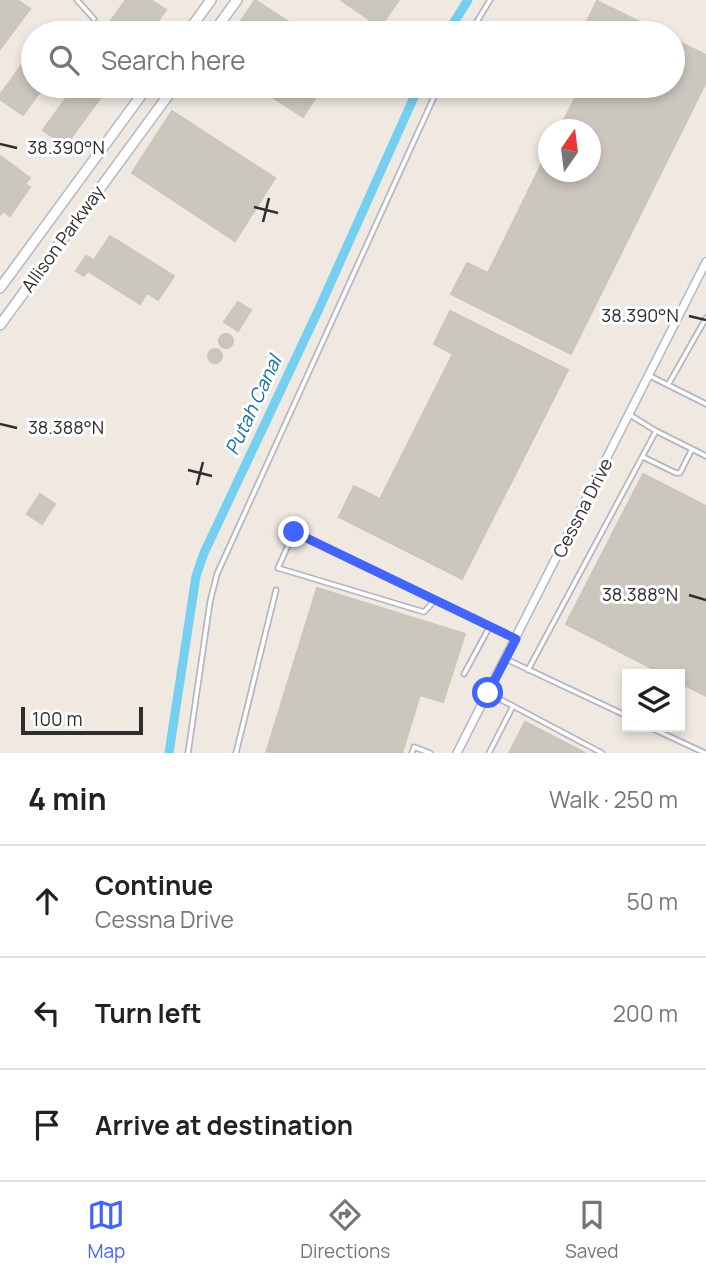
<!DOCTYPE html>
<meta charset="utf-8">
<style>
body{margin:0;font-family:Manrope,sans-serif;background:#f6f6f6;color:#222}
.controls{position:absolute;right:21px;bottom:21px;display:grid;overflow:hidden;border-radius:0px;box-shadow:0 4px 10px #0003}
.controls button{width:63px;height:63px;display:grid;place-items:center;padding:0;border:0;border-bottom:2px solid #e0e0e0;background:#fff;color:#222;font:35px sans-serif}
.compass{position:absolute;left:538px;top:119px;width:63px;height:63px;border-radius:50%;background:#fff;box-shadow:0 4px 10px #0003;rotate:14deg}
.scale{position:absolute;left:21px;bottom:18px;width:122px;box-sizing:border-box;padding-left:7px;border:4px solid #2e2e2e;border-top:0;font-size:19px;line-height:24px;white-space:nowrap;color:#2e2e2e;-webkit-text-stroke:5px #fff;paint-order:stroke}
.stop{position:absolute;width:21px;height:21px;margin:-16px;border:5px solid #4264fb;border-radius:50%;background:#fff}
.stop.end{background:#4264fb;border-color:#fff;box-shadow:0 2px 7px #0008}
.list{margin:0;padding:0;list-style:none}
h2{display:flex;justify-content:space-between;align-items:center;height:91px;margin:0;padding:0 28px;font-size:30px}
h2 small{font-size:23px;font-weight:400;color:#767676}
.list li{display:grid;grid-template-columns:46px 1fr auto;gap:21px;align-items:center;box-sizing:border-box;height:112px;padding:0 28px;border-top:2px solid #e0e0e0}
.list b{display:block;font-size:26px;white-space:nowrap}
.list p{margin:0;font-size:23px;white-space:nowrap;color:#767676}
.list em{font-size:23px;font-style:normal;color:#767676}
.icon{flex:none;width:38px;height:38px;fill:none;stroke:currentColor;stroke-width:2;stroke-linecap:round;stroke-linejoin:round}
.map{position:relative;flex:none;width:706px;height:753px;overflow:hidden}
.search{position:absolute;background:#fff;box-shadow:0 4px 10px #0003;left:21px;right:21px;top:21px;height:77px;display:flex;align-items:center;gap:18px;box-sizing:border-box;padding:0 24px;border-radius:38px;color:#767676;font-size:26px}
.sheet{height:427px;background:#fff}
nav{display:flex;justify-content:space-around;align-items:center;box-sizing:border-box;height:98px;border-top:2px solid #e0e0e0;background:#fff;font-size:19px;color:#767676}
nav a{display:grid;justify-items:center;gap:4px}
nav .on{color:#4264fb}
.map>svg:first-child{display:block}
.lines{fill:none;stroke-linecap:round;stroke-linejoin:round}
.canal{stroke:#75cff0;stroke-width:9}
.building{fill:#cbc7bf;stroke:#cbc5ba;stroke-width:2}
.service-casing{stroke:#b4b7c1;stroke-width:7}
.minor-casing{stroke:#b4b7c1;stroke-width:10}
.tertiary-casing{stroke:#b4b7c1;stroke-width:12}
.service{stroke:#fff;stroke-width:3.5}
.minor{stroke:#fff;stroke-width:7}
.tertiary{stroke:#fff;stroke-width:9}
.route{stroke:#4264fb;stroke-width:9}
.ticks{fill:none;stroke:#2e2e2e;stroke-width:2.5}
.labels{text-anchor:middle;stroke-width:6;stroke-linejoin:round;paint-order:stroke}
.street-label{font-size:18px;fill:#2e2e2e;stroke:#fff}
.water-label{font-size:19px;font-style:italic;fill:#0d6fa3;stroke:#fff}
.ticks-label{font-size:18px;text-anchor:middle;fill:#2e2e2e;stroke:#fff;stroke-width:6;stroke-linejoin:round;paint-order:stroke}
</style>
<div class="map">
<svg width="706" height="753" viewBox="0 0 706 753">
<rect width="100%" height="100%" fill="#efe9e1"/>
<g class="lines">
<path class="canal" d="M447 33 468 0
M169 753 196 576 204 553 318 311 419 86"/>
</g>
<path class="building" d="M0 0H17L30 9 0 49Z
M126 0H151L166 10 149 33H123L109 23Z
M255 0 306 33H233Z
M341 0H399L380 27Z
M597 1 662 33H597L584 27Z
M673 39 706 55V82L571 354 451 294 467 263 488 273 548 151V172H590V130H559L581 86H673Z
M33 49V86H44L23 115 0 99V95Z
M75 86H109L65 146 43 130Z
M256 86H323L303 117Z
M172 111 275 178 235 241 132 173Z
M0 156 30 178 25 184 30 187 10 216 3 211 0 215Z
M110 236 174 276 158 300 147 293 140 304 88 271 84 276 76 271 86 256 94 260Z
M238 302 251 310 238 331 224 322Z
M450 311 568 370 462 579 339 517 354 486 380 499 453 354 434 344Z
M219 341a7 7 0 1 1 14 0a7 7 0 1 1-14 0Z
M208 356a7 7 0 1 1 14 0a7 7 0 1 1-14 0Z
M643 474 706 506V696L680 683V674H663L566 624Z
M40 494 55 504 42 524 27 514Z
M317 588 465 634 443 702 420 695 402 753H266Z
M525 722 585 753H509Z"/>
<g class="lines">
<defs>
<path id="service" d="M77 0 94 19
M470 33 490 0
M650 376 706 404
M668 385 706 318
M656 431 706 456
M643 457 676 473H680L692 449
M435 600 424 612 278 568 294 532C368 567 441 602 514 638
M506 659 627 716
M528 670 656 431 630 415
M464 674 490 626
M488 693 513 706
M649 727 705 753
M188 753 210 602 217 574 439 86
M236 753 276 590
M412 753 414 747 430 753
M489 753 513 706 602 753"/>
<path id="minor" d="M457 753 706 262"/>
<path id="tertiary" d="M187 33 211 0
M213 33 237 0
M0 288 148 86
M0 325 175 86"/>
</defs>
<use href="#service" class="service-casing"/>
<use href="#minor" class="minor-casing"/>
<use href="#tertiary" class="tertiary-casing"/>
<use href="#service" class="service"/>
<use href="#minor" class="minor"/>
<use href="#tertiary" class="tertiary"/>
</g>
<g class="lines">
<path class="route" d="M294 532 516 639 488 693"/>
</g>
<path class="ticks" d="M0 144 17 148M254 207 278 213M263 222 269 198M689 316 706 320M0 424 17 428M188 470 212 476M197 485 203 462M689 595 706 600"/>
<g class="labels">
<g class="street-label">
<text transform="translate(63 239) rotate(-54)" y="6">Allison Parkway</text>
<text transform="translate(583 508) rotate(-63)" y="6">Cessna Drive</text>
</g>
<g class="water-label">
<text transform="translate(253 405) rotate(-65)" y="7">Putah Canal</text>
</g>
</g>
<g class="ticks-label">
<text x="66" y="154">38.390°N</text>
<text x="640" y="322">38.390°N</text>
<text x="66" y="434">38.388°N</text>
<text x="640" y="601">38.388°N</text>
</g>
</svg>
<div class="controls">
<button><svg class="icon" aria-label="layers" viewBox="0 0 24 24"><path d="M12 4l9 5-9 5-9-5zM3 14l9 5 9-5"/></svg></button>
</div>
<svg class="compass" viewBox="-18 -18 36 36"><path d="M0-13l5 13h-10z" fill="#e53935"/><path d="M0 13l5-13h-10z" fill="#767676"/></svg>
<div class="scale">100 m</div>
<div class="stop" style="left:488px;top:693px"></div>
<div class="stop end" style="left:294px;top:532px"></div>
<div class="search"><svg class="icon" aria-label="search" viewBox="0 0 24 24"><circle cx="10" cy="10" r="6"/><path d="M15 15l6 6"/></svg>Search here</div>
</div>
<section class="sheet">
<h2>4 min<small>Walk · 250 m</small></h2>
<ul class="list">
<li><svg class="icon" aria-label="ahead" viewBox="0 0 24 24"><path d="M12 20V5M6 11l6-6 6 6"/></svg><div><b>Continue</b><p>Cessna Drive</p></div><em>50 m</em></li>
<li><svg class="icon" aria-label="left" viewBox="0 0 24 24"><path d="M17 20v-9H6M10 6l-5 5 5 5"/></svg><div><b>Turn left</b></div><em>200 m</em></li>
<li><svg class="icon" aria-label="arrive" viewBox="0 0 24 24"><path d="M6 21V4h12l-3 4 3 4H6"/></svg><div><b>Arrive at destination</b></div></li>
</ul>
</section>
<nav>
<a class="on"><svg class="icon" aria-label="map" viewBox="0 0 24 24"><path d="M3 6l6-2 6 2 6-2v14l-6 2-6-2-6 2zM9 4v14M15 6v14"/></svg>Map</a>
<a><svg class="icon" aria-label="directions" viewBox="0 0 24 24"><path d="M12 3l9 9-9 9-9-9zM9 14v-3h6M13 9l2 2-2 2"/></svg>Directions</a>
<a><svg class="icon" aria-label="saved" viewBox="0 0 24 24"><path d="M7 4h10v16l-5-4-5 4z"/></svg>Saved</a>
</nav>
